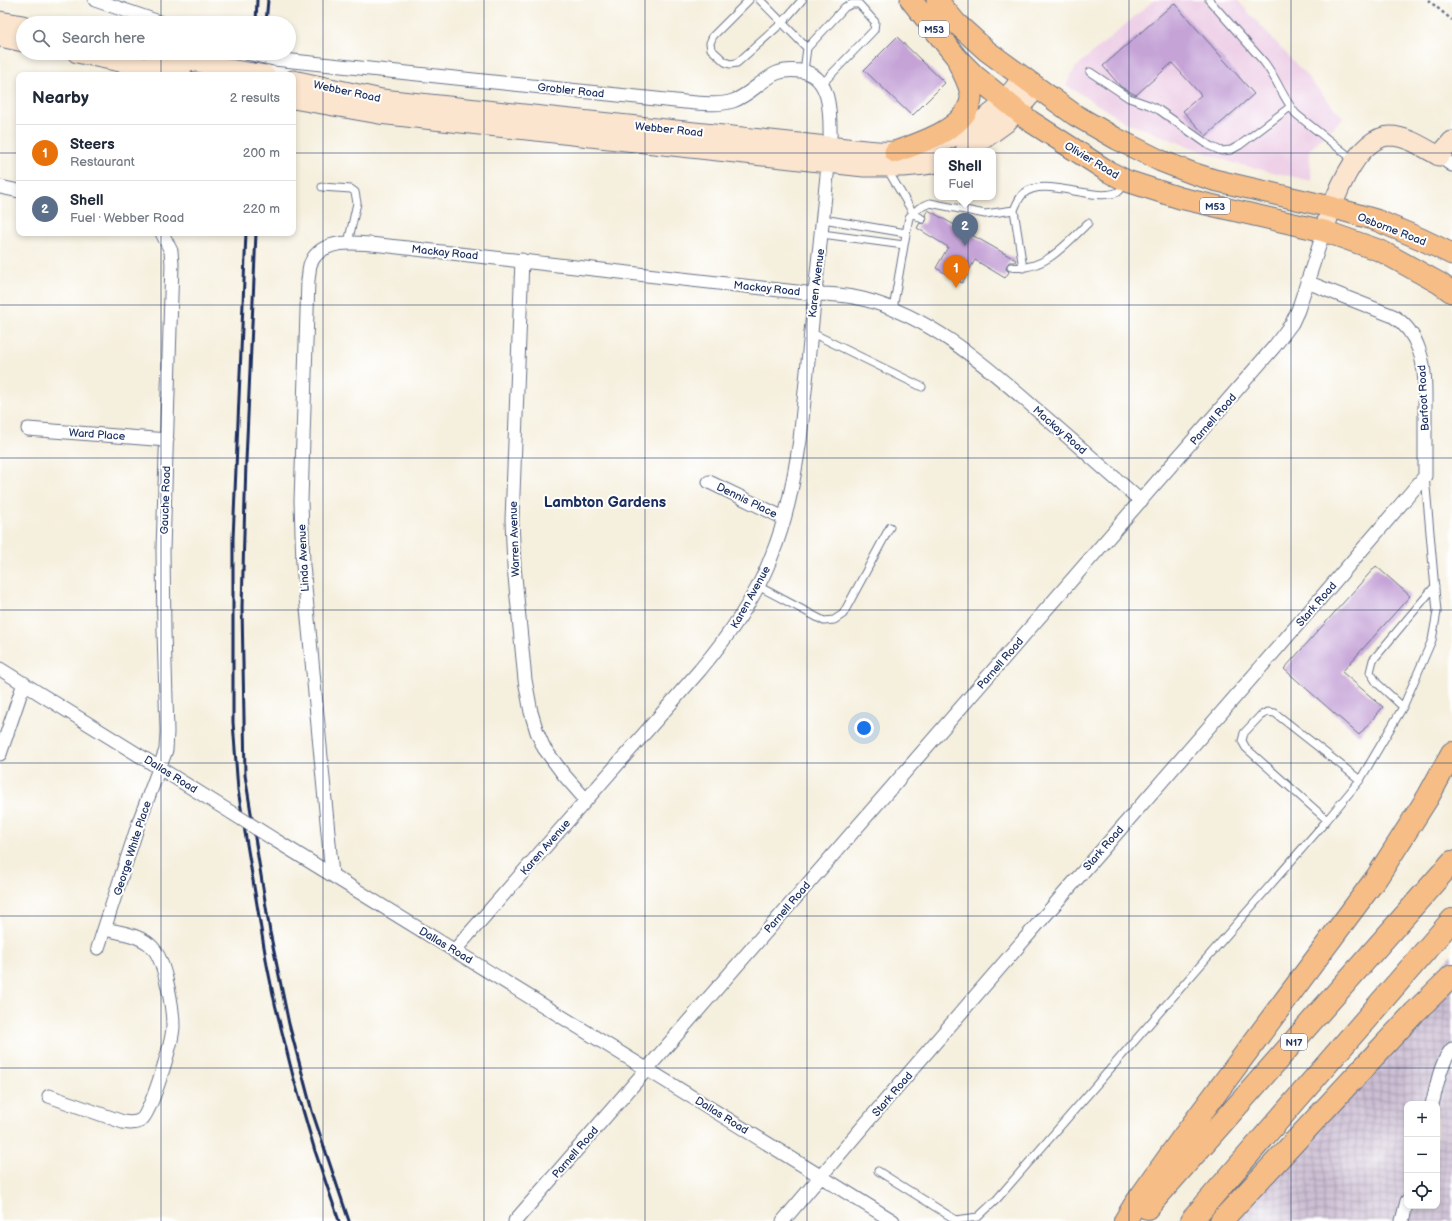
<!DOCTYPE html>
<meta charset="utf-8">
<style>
body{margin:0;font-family:"Balsamiq Sans",sans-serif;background:#f2f2f3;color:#1f2937}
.controls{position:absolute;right:12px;bottom:12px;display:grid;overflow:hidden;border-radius:8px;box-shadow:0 2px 6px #0003}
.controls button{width:36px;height:36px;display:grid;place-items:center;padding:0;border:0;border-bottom:1px solid #e0e1e3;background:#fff;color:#1f2937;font:20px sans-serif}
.you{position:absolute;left:864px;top:728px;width:14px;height:14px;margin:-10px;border:3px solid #fff;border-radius:50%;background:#1a73e8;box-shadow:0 0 0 6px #1a73e833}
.badge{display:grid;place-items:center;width:26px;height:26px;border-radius:50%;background:#c8321e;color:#fff;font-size:13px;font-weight:700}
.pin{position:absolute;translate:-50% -33px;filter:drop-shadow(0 1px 2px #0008)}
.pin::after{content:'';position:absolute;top:21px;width:14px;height:12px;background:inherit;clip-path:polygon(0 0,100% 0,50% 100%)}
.popup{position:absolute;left:934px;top:148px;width:62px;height:52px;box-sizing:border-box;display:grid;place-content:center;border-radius:8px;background:#fff;filter:drop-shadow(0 1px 3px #0005);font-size:13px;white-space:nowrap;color:#747a83}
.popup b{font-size:15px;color:#1f2937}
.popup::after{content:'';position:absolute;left:50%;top:100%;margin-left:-8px;border:8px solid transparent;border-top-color:#fff}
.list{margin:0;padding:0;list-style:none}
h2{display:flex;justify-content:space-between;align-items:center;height:52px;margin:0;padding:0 16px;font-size:17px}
h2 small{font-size:13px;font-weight:400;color:#747a83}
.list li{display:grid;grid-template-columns:26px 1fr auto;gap:12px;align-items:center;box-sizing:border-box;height:56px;padding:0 16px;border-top:1px solid #e0e1e3}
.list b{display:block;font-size:15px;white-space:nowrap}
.list p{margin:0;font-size:13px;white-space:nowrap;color:#747a83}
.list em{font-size:13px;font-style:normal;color:#747a83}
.icon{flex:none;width:22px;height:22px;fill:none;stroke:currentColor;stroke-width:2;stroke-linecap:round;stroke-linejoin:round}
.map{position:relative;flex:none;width:1452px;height:1221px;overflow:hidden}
.search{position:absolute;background:#fff;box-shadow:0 2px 6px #0003;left:16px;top:16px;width:280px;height:44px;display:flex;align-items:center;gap:10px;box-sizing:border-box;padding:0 14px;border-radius:22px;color:#747a83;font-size:15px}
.panel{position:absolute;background:#fff;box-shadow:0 2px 6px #0003;left:16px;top:72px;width:280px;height:164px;border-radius:8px}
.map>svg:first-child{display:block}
.built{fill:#eed0e7}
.industrial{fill:url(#industrial-grid);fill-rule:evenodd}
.building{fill:#c5a3d7}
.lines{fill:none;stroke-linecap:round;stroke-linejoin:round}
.lane-casing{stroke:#67728a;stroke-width:9}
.street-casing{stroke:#67728a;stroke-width:15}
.secondary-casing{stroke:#67728a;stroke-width:21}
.primary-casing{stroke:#67728a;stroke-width:23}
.highway-casing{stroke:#67728a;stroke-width:24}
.path{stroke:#67728a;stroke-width:2.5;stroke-dasharray:3 3;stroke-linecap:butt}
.lane{stroke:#fff;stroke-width:7}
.street{stroke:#fff;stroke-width:13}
.secondary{stroke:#fbe5cf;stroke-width:19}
.primary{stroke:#f6be86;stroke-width:21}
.highway{stroke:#f6be86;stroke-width:22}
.rail{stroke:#1b2f5e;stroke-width:3}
.street-bridge-casing{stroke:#67728a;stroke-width:15;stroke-linecap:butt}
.secondary-bridge-casing{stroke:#67728a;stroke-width:21;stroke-linecap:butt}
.street-bridge{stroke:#fff;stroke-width:13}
.secondary-bridge{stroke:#fbe5cf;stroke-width:19}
.grid{fill:none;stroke:#1b2f5e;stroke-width:1;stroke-opacity:0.55}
.labels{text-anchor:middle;stroke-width:4;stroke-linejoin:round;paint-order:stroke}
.shield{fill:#fff;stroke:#5f6d8e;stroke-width:1}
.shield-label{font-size:10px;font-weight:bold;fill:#1b2f5e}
.street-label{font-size:11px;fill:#1b2f5e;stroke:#fff}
.district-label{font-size:15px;font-weight:bold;fill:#1b2f5e;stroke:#fff}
</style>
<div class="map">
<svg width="1452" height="1221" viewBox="0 0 1452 1221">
<defs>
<pattern id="industrial-grid" width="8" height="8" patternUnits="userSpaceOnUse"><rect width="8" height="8" fill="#ccbed3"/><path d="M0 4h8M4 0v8" fill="none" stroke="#a59bae"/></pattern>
</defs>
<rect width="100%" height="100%" fill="#fff"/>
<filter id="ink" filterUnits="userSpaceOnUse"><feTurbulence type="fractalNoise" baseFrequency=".025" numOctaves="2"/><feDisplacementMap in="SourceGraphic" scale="8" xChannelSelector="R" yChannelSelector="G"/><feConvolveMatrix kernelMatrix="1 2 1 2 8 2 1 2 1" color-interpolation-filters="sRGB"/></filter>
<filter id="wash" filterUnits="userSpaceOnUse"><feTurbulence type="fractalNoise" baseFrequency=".012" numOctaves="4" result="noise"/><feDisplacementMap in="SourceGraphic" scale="16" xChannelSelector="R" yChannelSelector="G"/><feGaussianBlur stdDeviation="0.9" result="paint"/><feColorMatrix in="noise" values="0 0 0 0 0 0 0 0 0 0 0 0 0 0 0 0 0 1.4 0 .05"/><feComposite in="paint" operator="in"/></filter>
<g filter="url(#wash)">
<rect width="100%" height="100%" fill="#f5efdd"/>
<path class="built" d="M1154 0H1237L1304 73 1343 118 1309 150 1312 181 1233 163 1125 122 1066 85 1076 67Z"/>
<path class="industrial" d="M1452 954V1221H1218ZM1407 1104H1437V1206H1407Z"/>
<g id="blocks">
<path class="building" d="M1174 3 1254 94 1206 136 1183 111 1201 95 1172 63 1136 95 1121 87 1103 66Z
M897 37 945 83 912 116 864 70Z
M928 210 1016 260 1015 262H1009L1007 265 1006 269 1009 272 1005 278 975 260 962 283 936 268 948 247 917 228 920 223 924 224 926 221 927 217 925 215Z
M1376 566 1410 596 1342 672 1383 707 1359 735 1284 669Z"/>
</g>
</g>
<g filter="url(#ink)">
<use href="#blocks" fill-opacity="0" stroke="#67728a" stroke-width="1"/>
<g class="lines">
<defs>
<path id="lane" d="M749 0 713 36 710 43 711 49 725 62 730 64 737 63 783 22 802 0
M760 0 807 48 804 71
M1209 0 1264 62C1277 79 1283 98 1296 114L1355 161
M807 48 845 7 852 4H859L875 22 874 30 822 84
M1090 72 1129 98 1149 105 1159 110 1210 146 1221 151 1231 150 1240 145 1290 107
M887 169 913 213 922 219
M322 187 351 189 355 192 357 203 348 243
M1014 210C1016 205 1019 198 1023 194 1043 175 1094 203 1118 192 1121 190 1123 186 1126 183
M823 219 906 233
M822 234 904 245
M1011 267C1044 272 1067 243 1088 223
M893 309 909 217 919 208 930 203 985 214 1014 210 1023 268
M810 332 922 387
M758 586 824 621 834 620 843 614 890 527
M1403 707 1377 683 1370 672 1373 660 1435 586
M1327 820 1246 748 1242 741 1244 733 1260 716 1267 712 1275 713 1360 780
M878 1171 956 1220 978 1217 997 1199 1327 820 1360 780 1403 707 1432 640 1437 612 1425 476"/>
<path id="street" d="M95 0 162 23
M274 59 685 102C700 103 718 106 733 101 750 95 761 80 777 73 784 70 793 70 801 71 834 76 830 121 830 146L800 440C794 479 787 518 772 555 756 598 729 635 700 670L454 951
M1439 156 1452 165
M0 187 19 191
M522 260 512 520 514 566 525 680 531 712 537 732 544 748 564 775 586 800
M28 429 167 440
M709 482 784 518
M0 669 232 813
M0 754 24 683
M275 840 893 1221
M332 875 303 565 301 501 308 280C309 275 309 269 310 265 322 232 372 245 398 247L815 294C831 294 847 295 863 299 932 317 986 366 1038 411 1073 441 1107 471 1141 501
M98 948 140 819 166 750 167 732 164 632 163 550 172 264 171 251 162 233
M49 1096 123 1122C129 1123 135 1124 141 1120 151 1113 173 1041 173 1026 173 1008 165 961 153 948 142 935 121 933 105 929
M1432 1104C1437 1086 1440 1063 1452 1049
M515 1221 1274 347 1292 323 1298 310 1324 231
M783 1221C994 970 1213 726 1425 476 1425 455 1425 433 1425 411 1425 391 1426 369 1419 350 1414 335 1406 324 1393 316L1307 282
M1402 1221 1407 1201"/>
<path id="secondary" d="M0 21 23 25
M0 37 23 42
M77 53 182 75
M154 53 234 70
M293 80 382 99 865 150C875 151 886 152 896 151 933 150 966 134 994 111 1005 102 1013 89 1022 78
M293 99 379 114 864 167C889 167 913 168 937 163
M965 151 981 141 1006 123 1037 88
M1324 231C1332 204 1355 137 1390 136 1407 136 1424 148 1439 156L1452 141"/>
<path id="primary" d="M911 0 957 58 975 76 1030 121 1109 172 1127 181 1180 198 1324 231 1381 251 1439 283 1452 292
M937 0 956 23 987 51 1075 115 1117 139 1161 161 1192 173 1214 180 1331 207 1376 220 1421 239 1452 254
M895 152C920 143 966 129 971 99 972 88 963 73 959 64"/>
<path id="highway" d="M1147 1208 1452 862
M1125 1221 1134 1206 1181 1140 1377 877 1428 797 1452 753
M1191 1221 1452 920
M1221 1221 1415 1012 1452 976"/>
</defs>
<use href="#lane" class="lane-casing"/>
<use href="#street" class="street-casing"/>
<use href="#secondary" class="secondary-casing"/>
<use href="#primary" class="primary-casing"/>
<use href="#highway" class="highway-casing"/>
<path class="path" d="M1428 0 1452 20"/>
<use href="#lane" class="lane"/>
<use href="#street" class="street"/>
<use href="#secondary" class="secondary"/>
<use href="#primary" class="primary"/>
<use href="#highway" class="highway"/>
<path class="rail" d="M256 23 257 0
M266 23 268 0
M254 75 255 53
M263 75 264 53
M246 233 233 539V722L238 790 267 965 275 1004 293 1076 315 1151 339 1221
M256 233 246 461 242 607 245 775 270 932 289 1024 312 1111 349 1221"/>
<defs>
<path id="street-bridge" d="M246 53 274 59
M232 813 275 840"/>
<path id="secondary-bridge" d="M234 70 265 75"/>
</defs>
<use href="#street-bridge" class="street-bridge-casing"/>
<use href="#secondary-bridge" class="secondary-bridge-casing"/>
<use href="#street-bridge" class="street-bridge"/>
<use href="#secondary-bridge" class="secondary-bridge"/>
</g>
</g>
<path class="grid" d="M161 0V23M323 0V1221M484 0V1221M645 0V1221M807 0V1221M968 0V1221M1129 0V1221M1291 0V1221M161 53V75M0 153H19M293 153H1452M161 233V1221M0 305H1452M0 458H1452M0 610H1452M0 763H1452M0 916H1452M0 1068H1452"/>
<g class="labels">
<g class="shield">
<rect x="919" y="21" width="30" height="16" rx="3"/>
<rect x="1200" y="198" width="30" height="16" rx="3"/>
<rect x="1281" y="1034" width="26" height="16" rx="3"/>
</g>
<g class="shield-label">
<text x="934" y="33">M53</text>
<text x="1215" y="210">M53</text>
<text x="1294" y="1046">N17</text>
</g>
<g class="street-label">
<text transform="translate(571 90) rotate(6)" y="4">Grobler Road</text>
<text transform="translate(347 91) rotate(12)" y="4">Webber Road</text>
<text transform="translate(669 129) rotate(6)" y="4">Webber Road</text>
<text transform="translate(1092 160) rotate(31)" y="4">Olivier Road</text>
<text transform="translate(1392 229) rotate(21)" y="4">Osborne Road</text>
<text transform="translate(445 252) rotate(6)" y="4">Mackay Road</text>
<text transform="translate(816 283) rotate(-83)" y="4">Karen Avenue</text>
<text transform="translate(767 288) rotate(6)" y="4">Mackay Road</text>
<text transform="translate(1423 398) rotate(-93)" y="4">Barfoot Road</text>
<text transform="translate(1213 419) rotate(-49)" y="4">Parnell Road</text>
<text transform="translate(1060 430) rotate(41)" y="4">Mackay Road</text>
<text transform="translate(97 434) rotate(4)" y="4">Ward Place</text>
<text transform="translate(165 500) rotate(-88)" y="4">Gauche Road</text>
<text transform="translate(747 500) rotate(26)" y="4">Dennis Place</text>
<text transform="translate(514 539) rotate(-92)" y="4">Warren Avenue</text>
<text transform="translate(303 558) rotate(-93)" y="4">Linda Avenue</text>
<text transform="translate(750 597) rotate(-61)" y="4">Karen Avenue</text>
<text transform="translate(1316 604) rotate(-49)" y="4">Stark Road</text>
<text transform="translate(1000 663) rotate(-49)" y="4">Parnell Road</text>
<text transform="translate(171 774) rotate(32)" y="4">Dallas Road</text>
<text transform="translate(545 847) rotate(-49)" y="4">Karen Avenue</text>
<text transform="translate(132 848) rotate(-72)" y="4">George White Place</text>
<text transform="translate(1103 848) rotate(-49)" y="4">Stark Road</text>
<text transform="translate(787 907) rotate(-49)" y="4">Parnell Road</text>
<text transform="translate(446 945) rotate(31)" y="4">Dallas Road</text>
<text transform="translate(892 1094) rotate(-49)" y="4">Stark Road</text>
<text transform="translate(722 1115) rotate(32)" y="4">Dallas Road</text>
<text transform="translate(575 1152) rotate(-49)" y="4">Parnell Road</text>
</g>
<g class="district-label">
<text x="605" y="507">Lambton Gardens</text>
</g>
</g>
</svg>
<div class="controls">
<button>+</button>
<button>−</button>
<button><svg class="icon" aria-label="locate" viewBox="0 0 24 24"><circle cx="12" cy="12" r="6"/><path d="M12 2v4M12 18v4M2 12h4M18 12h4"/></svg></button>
</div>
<div class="you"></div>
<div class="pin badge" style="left:956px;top:288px;background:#e8710a">1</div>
<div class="pin badge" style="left:965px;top:246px;background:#5c6f8a">2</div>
<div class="popup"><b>Shell</b>Fuel</div>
<div class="search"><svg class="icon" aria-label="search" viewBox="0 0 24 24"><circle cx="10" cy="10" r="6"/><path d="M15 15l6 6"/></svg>Search here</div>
<section class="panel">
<h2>Nearby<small>2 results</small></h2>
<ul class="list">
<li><span class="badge" style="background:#e8710a">1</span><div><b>Steers</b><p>Restaurant</p></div><em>200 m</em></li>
<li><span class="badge" style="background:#5c6f8a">2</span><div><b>Shell</b><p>Fuel · Webber Road</p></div><em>220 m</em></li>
</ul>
</section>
</div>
